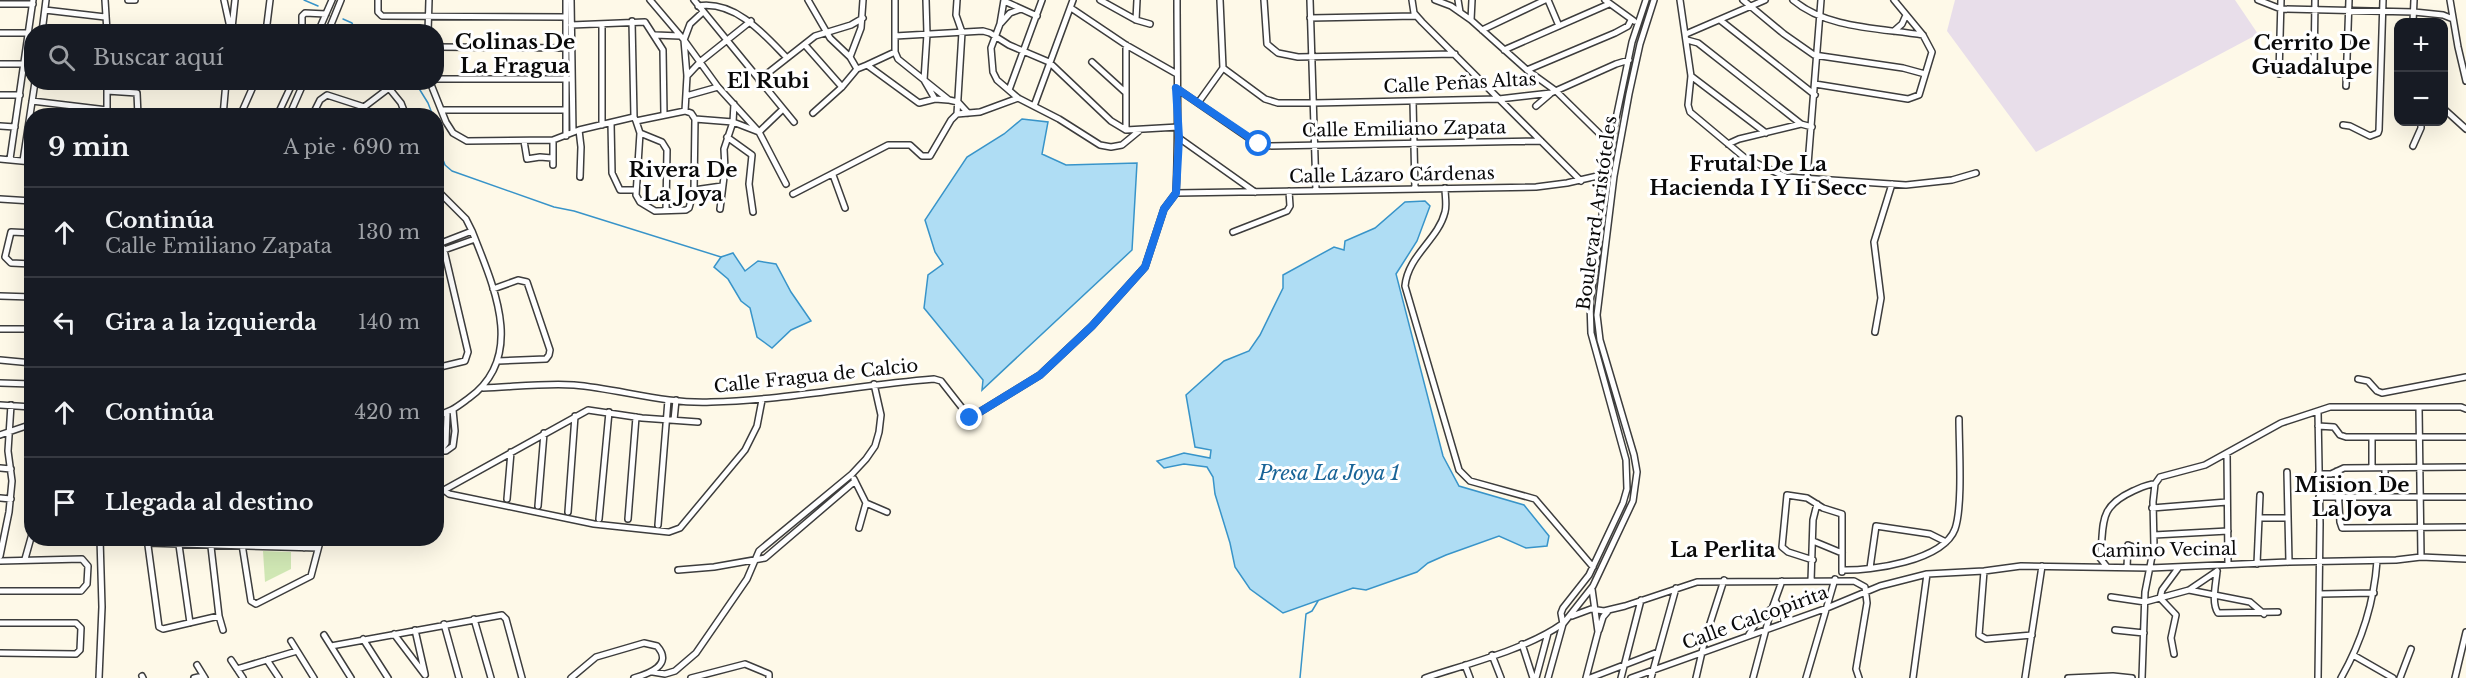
<!DOCTYPE html>
<html lang="es">
<meta charset="utf-8">
<style>
body{margin:0;font-family:"Libre Baskerville",serif;background:#242831;color:#f1f3f6}
.controls{position:absolute;right:18px;top:18px;display:grid;overflow:hidden;border-radius:12px;box-shadow:0 6px 24px #0002}
.controls button{width:54px;height:54px;display:grid;place-items:center;padding:0;border:0;border-bottom:2px solid #363941;background:#171b24;color:#f1f3f6;font:30px sans-serif}
.stop{position:absolute;width:18px;height:18px;margin:-14px;border:4px solid #1a73e8;border-radius:50%;background:#fff}
.stop.end{background:#1a73e8;border-color:#fff;box-shadow:0 2px 6px #0008}
.list{margin:0;padding:0;list-style:none}
h2{display:flex;justify-content:space-between;align-items:center;height:78px;margin:0;padding:0 24px;font-size:26px}
h2 small{font-size:20px;font-weight:400;color:#9ea1a6}
.list li{display:grid;grid-template-columns:39px 1fr auto;gap:18px;align-items:center;box-sizing:border-box;height:90px;padding:0 24px;border-top:2px solid #363941}
.list b{display:block;font-size:22px;white-space:nowrap}
.list p{margin:0;font-size:20px;white-space:nowrap;color:#9ea1a6}
.list em{font-size:20px;font-style:normal;color:#9ea1a6}
.icon{flex:none;width:33px;height:33px;fill:none;stroke:currentColor;stroke-width:2;stroke-linecap:round;stroke-linejoin:round}
.map{position:relative;flex:none;width:2466px;height:678px;overflow:hidden}
.search{position:absolute;background:#171b24;box-shadow:0 6px 24px #0002;left:24px;top:24px;width:420px;height:66px;display:flex;align-items:center;gap:15px;box-sizing:border-box;padding:0 21px;border-radius:24px;color:#9ea1a6;font-size:22px}
.panel{position:absolute;background:#171b24;box-shadow:0 6px 24px #0002;left:24px;top:108px;width:420px;height:438px;border-radius:24px}
.map>svg:first-child{display:block}
.industrial{fill:#e8deea}
.green{fill:#d0e7b4}
.water{fill:#afddf4;stroke:#3894c9;stroke-width:1.5}
.lines{fill:none;stroke-linecap:round;stroke-linejoin:round}
.stream{stroke:#3894c9;stroke-width:1.5}
.minor-casing{stroke:#3d3d3d;stroke-width:8}
.minor{stroke:#fff;stroke-width:5}
.route{stroke:#1a73e8;stroke-width:8}
.labels{text-anchor:middle;stroke-width:6;stroke-linejoin:round;paint-order:stroke}
.street-label{font-size:18px;fill:#0a0a0a;stroke:#fff}
.water-label{font-size:20px;font-style:italic;fill:#196497;stroke:#fff}
.quarter-label{font-size:21px;font-weight:bold;fill:#0a0a0a;stroke:#fff}
</style>
<div class="map">
<svg width="2466" height="678" viewBox="0 0 2466 678">
<rect width="100%" height="100%" fill="#fef9e8"/>
<path class="industrial" d="M1955 0H2235L2258 34 2036 152 1947 31Z"/>
<path class="green" d="M263 551 291 552V569L265 582Z"/>
<path class="water" d="M1022 119 1048 122 1042 154 1066 165 1137 163 1132 250 982 390 983 380 924 308 928 275 943 264 935 252 925 220 967 157 1004 134Z
M1425 201 1430 206 1417 241 1396 274 1443 456 1459 486 1524 505 1549 536 1547 546 1526 548 1499 536 1446 555 1428 563 1417 572 1366 590 1353 588 1283 613 1250 589 1235 567 1230 543 1215 494 1213 477 1207 467 1184 464 1164 468 1157 461 1184 453 1210 458 1211 450 1195 447 1186 395 1224 361 1249 351 1260 335 1283 288V275L1334 247 1344 250 1345 241 1375 228 1405 202Z
M733 253 745 271 758 261 776 264 791 292 811 321 791 330 772 348 757 337 750 308 741 301 728 279 714 267 721 257Z"/>
<g class="lines">
<path class="stream" d="M304 0 318 6
M343 19 352 23 356 32
M415 82 428 103 433 116
M436 141 445 165 452 171 554 207 574 211 721 257
M1300 678 1306 614 1312 611 1318 601"/>
<defs>
<path id="minor" d="M105 0 107 32
M128 0H135
M224 0 231 32
M378 0V12L382 16 566 17
M571 0 573 132
M650 0 684 40 718 87 759 132 786 184
M694 0 794 122
M808 0 830 38 850 57 857 69 867 65 919 103 935 99
M895 0V52L898 59 949 100 958 102 968 113
M926 0 927 34 924 80 935 99 948 100
M1004 0 1000 24 991 48 993 72 997 80 1018 98 1059 119 1100 145 1111 147 1122 145 1139 131
M1100 0 1136 20 1150 24
M1220 0 1223 68
M1264 0 1267 44 1278 53 1298 57 1455 54
M1310 0 1316 190
M1412 0 1414 13 1422 22 1581 181
M1435 0 1451 6 1471 20
M1458 0 1460 12
M1472 0 1471 20 1527 70 1556 91 1611 145
M1548 0 1559 26
M1605 0 1634 21
M1680 0 1691 76 1688 105 1690 112 1745 158 1786 177 1906 185 1952 180 1976 173
M1743 0 1784 34 1814 55 1903 68 1925 74
M1793 0C1827 29 1880 28 1923 35
M2258 0 2281 9 2414 12 2443 15 2453 19
M2450 0 2458 47 2466 81
M1004 1 1037 16
M0 4H33
M698 6C735 0 765 35 787 58
M1071 8 1126 45 1177 74
M45 10 105 17
M1310 18 1416 16
M1136 20 1137 0
M1720 20 1815 95
M632 21 634 117
M2413 22 2414 0
M1001 23 1010 13 1021 9
M602 24V125
M571 25 645 22 663 50 664 115
M232 28 235 0
M107 30 134 32
M1482 30 1545 0
M1894 31 1902 24 1906 15
M42 32 46 0
M266 32 270 0
M302 32V16L305 13 326 14
M318 32 332 0
M328 32 341 0
M428 32 429 0
M0 33H30
M1686 34 1765 0
M655 35 680 36
M895 36 983 31 990 33 1009 45 1049 62 1111 121 1126 130 1178 127
M1687 40 1698 43 1801 124 1812 127
M805 45 842 87
M436 47 565 48
M1504 50 1609 4
M850 57 861 28 863 0
M1092 62 1125 92
M0 64H25
M867 65 895 52
M1223 68 1265 99 1278 103H1314L1499 99 1551 93 1616 64 1629 60
M1527 70 1615 33 1628 26 1631 20
M2314 70 2315 0
M2279 74 2281 0
M687 76 701 61 751 21
M1691 76 1766 133
M436 79H572
M759 80 815 36 851 25 863 18
M384 82 401 103 406 116
M430 82 446 122 453 133 467 141 553 140 579 130 634 117 636 121 685 111 691 113 695 119 733 122 759 132
M1815 84 1908 99 1919 95 1932 52 1923 35 1894 0
M2346 86 2349 0
M1176 88 1256 143 1265 146 1541 141
M1009 90 1042 0
M107 91 137 93 138 116
M0 95H20
M686 96 718 87
M32 101 107 110
M1413 101 1415 189
M1198 103 1223 68
M1034 106 1073 0
M1536 106 1550 94
M364 107 389 88
M2444 109 2466 129
M442 110H566
M685 111 687 76 684 40 690 24 703 12
M813 113 842 87 857 69
M209 114 223 115
M957 114 980 112 1018 98
M107 116V82
M223 116 226 82
M240 116 255 82
M277 116 293 82
M289 116 304 82
M312 116 320 100 327 95 364 107 367 116
M636 121 640 133 636 195 640 202 655 211 686 210 689 208 694 190 695 119
M611 123 612 173 620 190H636
M2343 125 2350 126 2370 136 2378 133 2379 130 2383 0
M0 126 15 127
M579 130 581 147 580 177
M1126 130V45
M759 132 783 109
M640 133 662 142 667 150 666 210
M566 136V0
M727 137 752 155 749 184 753 212
M1179 138 1255 192
M553 140V165
M524 141 527 159 540 157 552 158
M1728 144 1739 139 1801 124
M2413 146 2421 128V122
M0 159 32 162
M10 159 33 0
M23 161 35 82
M833 175 845 208
M1807 177 1821 0
M1445 188C1445 196 1447 205 1445 212 1438 240 1408 255 1405 286L1459 470 1470 481 1535 499 1593 567
M436 189 466 219 472 231C493 285 527 356 469 398 458 406 450 413 436 415
M694 190 722 186
M1176 193 1536 187 1567 183 1606 174
M1176 193C1179 129 1177 65 1177 0
M793 194 888 145H910L922 156H930L951 120 957 114 962 32 956 15 957 0
M0 199 32 201
M720 209 725 169 724 149 733 122 734 104
M1233 232 1287 211 1290 206 1289 191
M32 233 11 232 5 257 11 263 32 264
M436 239 444 250 468 352 465 361 436 368
M441 243 472 231
M444 250 475 239
M493 289 518 280 527 282 550 350 549 355 546 359 498 361
M0 296 32 297
M0 329H32
M1875 332 1881 298 1874 242 1892 184
M0 360 32 363
M2358 379 2368 381 2377 391 2382 393 2466 377
M0 383 32 384
M483 388C513 387 544 383 574 385 620 389 664 404 711 402 786 400 859 385 934 379L941 381 970 418 1040 375 1092 326 1145 267 1164 209 1176 193
M0 405 32 407
M2419 408 2421 557
M2318 412 2320 524 2318 678
M674 420 676 400
M2318 426 2334 427 2340 435 2346 437H2466
M0 435 32 424
M436 451H446L453 446 455 431 453 410
M440 451 446 443 447 414
M2227 453 2228 564
M0 468 11 469
M2372 468V437
M2385 468V497
M2337 471 2340 522 2342 528 2466 527
M2287 472 2289 562
M2318 474H2331L2344 468 2466 467
M854 479 866 503 887 512
M444 490 449 494 594 524 669 532 680 528 745 450 757 426 762 400
M2319 497H2466
M0 498 11 499
M436 498 444 490 588 410 642 418 698 422
M507 499 511 452
M538 506 544 433
M2152 508 2227 502
M568 512 575 416
M2259 518H2288
M599 519 609 412
M628 519 636 417
M658 525 668 400
M859 528 866 503
M2154 535 2228 531
M147 538 159 627 163 629 219 616
M178 538 190 623
M210 538 219 616 223 630
M241 538 251 601 256 604 311 576 321 538
M304 538V548
M1813 541 1842 553
M147 543 318 548
M0 556 9 512 12 481 8 451 11 405
M25 559 32 534
M1813 560 1788 552 1782 547 1787 495 1807 498 1823 508 1842 514V572
M0 561 82 559 88 566 87 584 81 591H0
M2257 564 2260 495
M2107 567 2100 558C2105 525 2096 508 2133 491 2140 488 2147 484 2155 484
M2127 567 2128 545 2153 555
M1870 568 1876 526 1930 534 1946 542
M678 570 714 567 765 558 855 481
M1842 570C1871 571 1943 561 1955 529 1963 506 1959 446 1959 419
M1984 571 1979 635 1986 639 2032 635
M2217 571C2216 584 2211 603 2218 613L2278 612
M1811 581 1813 520 1817 504
M2189 590 2250 602 2264 614
M2320 594 2374 593
M2111 597 2145 602 2189 590 2217 571
M1776 602 1784 616V623
M1572 616 1591 609 1604 611 1625 606 1697 582 1854 581 1865 587 1867 603 1856 669 1859 678
M474 619 491 678
M0 623H76L81 628 80 650 76 654 0 653
M444 624 459 678
M1563 624 1561 613 1563 608 1589 575 1623 503 1627 489 1626 460 1591 333 1590 303 1614 128 1632 42 1646 0
M415 630 425 674
M1599 630 1603 617 1609 610
M2115 630 2144 633
M394 634 425 675
M324 635 351 678
M1748 636 1760 616 1771 609
M363 639 388 678
M291 641 314 678
M1522 644 1533 678
M331 646 502 615 506 619 522 678
M2174 654 2171 638 2176 615 2160 598 2162 590 2179 567
M1492 655 1501 678
M2353 655 2393 678
M231 660 243 678
M267 660 279 678
M197 665 205 678
M1465 665 1470 678
M237 669 297 651
M653 672 665 674 675 671 696 653 747 579 759 551 852 474 866 459 875 446 879 432 881 415 874 384
M142 676 143 678
M99 678 102 607 100 538
M194 678 203 676
M571 678 596 657 644 643 657 646C674 665 648 674 634 678
M691 678 745 664 769 674V678
M1425 678C1467 664 1527 649 1562 624
M1536 678 1548 633
M1548 678 1563 624 1593 586 1633 501 1637 472 1634 455 1600 340 1597 315 1614 176 1629 94 1640 44 1654 0
M1586 678 1598 632 1592 589
M1590 678 1658 652
M1621 678 1641 600
M1631 678 1827 608 1880 586 1927 574 1984 571 2021 566 2150 568 2289 562 2396 560 2421 557 2466 559
M1651 678 1676 588
M1696 678 1705 639 1724 580
M1753 678 1770 614 1782 581
M1806 678 1835 579
M1913 678 1927 574
M2025 678 2042 566
M2068 678 2113 676 2132 678
M2142 678 2145 592 2154 546 2153 502 2155 484 2160 477 2205 465 2281 423 2330 407H2461L2466 409
M2341 678C2362 641 2374 603 2377 561
M2400 678 2411 649
M2455 678 2466 632"/>
</defs>
<use href="#minor" class="minor-casing"/>
<use href="#minor" class="minor"/>
</g>
<g class="lines">
<path class="route" d="M970 418 1040 375 1092 326 1145 267 1164 209 1176 193 1179 138 1176 88 1259 144"/>
</g>
<g class="labels">
<g class="street-label">
<text transform="translate(1460 83) rotate(-3)" y="6">Calle Peñas Altas</text>
<text transform="translate(1404 129) rotate(-1)" y="6">Calle Emiliano Zapata</text>
<text transform="translate(1392 175) rotate(-1)" y="6">Calle Lázaro Cárdenas</text>
<text transform="translate(1597 213) rotate(-82)" y="6">Boulevard Aristóteles</text>
<text transform="translate(816 376) rotate(-6)" y="6">Calle Fragua de Calcio</text>
<text transform="translate(2164 550) rotate(-1)" y="6">Camino Vecinal</text>
<text transform="translate(1755 618) rotate(-20)" y="6">Calle Calcopirita</text>
</g>
<g class="water-label">
<text x="1329" y="480">Presa La Joya 1</text>
</g>
<g class="quarter-label">
<text x="515" y="49">Colinas De<tspan x="515" dy="24">La Fragua</tspan></text>
<text x="2312" y="50">Cerrito De<tspan x="2312" dy="24">Guadalupe</tspan></text>
<text x="768" y="88">El Rubi</text>
<text x="1758" y="171">Frutal De La<tspan x="1758" dy="24">Hacienda I Y Ii Secc</tspan></text>
<text x="683" y="177">Rivera De<tspan x="683" dy="24">La Joya</tspan></text>
<text x="2352" y="492">Mision De<tspan x="2352" dy="24">La Joya</tspan></text>
<text x="1723" y="557">La Perlita</text>
</g>
</g>
</svg>
<div class="controls">
<button>+</button>
<button>−</button>
</div>
<div class="stop" style="left:1259px;top:144px"></div>
<div class="stop end" style="left:970px;top:418px"></div>
<div class="search"><svg class="icon" aria-label="search" viewBox="0 0 24 24"><circle cx="10" cy="10" r="6"/><path d="M15 15l6 6"/></svg>Buscar aquí</div>
<section class="panel">
<h2>9 min<small>A pie · 690 m</small></h2>
<ul class="list">
<li><svg class="icon" aria-label="ahead" viewBox="0 0 24 24"><path d="M12 20V5M6 11l6-6 6 6"/></svg><div><b>Continúa</b><p>Calle Emiliano Zapata</p></div><em>130 m</em></li>
<li><svg class="icon" aria-label="left" viewBox="0 0 24 24"><path d="M17 20v-9H6M10 6l-5 5 5 5"/></svg><div><b>Gira a la izquierda</b></div><em>140 m</em></li>
<li><svg class="icon" aria-label="ahead" viewBox="0 0 24 24"><path d="M12 20V5M6 11l6-6 6 6"/></svg><div><b>Continúa</b></div><em>420 m</em></li>
<li><svg class="icon" aria-label="arrive" viewBox="0 0 24 24"><path d="M6 21V4h12l-3 4 3 4H6"/></svg><div><b>Llegada al destino</b></div></li>
</ul>
</section>
</div>
